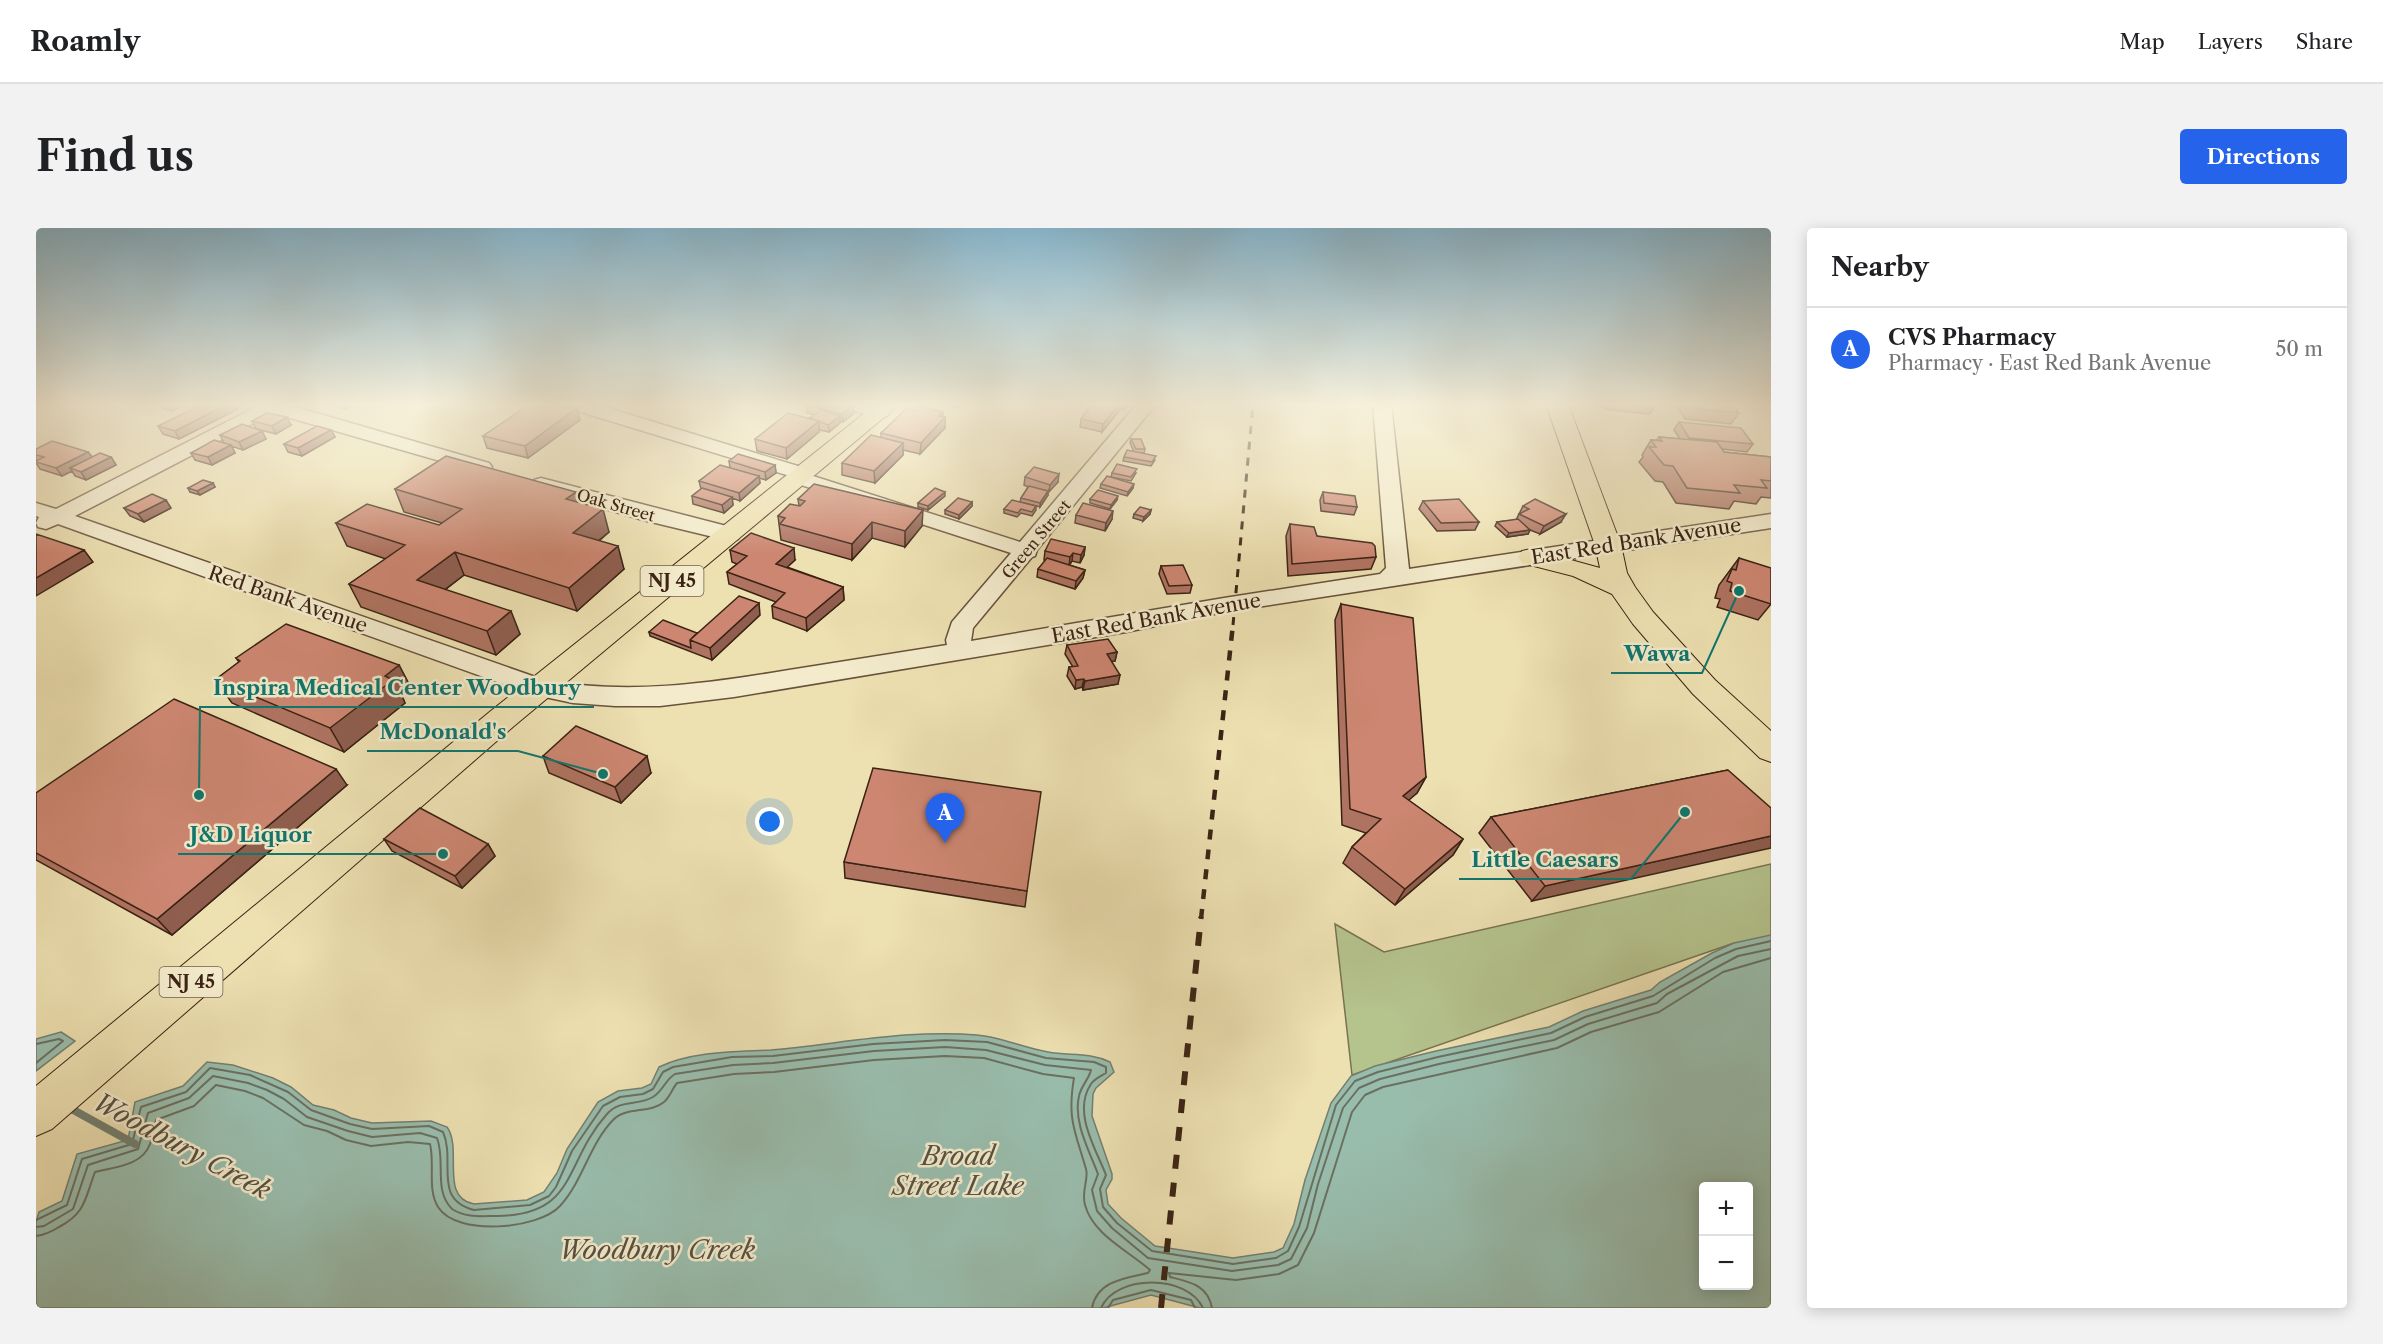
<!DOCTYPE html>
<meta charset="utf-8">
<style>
body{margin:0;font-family:"Libre Caslon Text",serif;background:#f2f2f2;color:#202124}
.controls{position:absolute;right:18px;bottom:18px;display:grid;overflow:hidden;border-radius:6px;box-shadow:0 3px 15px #0003}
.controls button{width:54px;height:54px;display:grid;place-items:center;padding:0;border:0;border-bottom:2px solid #e0e0e0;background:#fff;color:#202124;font:30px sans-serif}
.you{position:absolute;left:734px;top:594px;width:21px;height:21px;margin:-15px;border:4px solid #fff;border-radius:50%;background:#1a73e8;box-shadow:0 0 0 9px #1a73e833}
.badge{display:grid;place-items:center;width:39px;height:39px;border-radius:50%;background:#2563eb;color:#fff;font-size:20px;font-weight:700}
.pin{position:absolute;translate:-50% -50px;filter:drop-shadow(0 2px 3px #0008)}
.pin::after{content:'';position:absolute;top:32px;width:21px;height:18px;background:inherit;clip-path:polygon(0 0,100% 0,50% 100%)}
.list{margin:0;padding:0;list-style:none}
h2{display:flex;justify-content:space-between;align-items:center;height:78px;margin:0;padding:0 24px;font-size:26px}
h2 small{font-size:20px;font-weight:400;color:#757577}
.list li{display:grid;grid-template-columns:39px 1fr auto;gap:18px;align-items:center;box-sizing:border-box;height:84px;padding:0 24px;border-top:2px solid #e0e0e0}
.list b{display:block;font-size:22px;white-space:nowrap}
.list p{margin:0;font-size:20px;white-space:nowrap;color:#757577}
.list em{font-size:20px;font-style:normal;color:#757577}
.map{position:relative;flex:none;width:1735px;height:1080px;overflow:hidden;border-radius:6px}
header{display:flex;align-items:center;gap:36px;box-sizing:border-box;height:84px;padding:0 30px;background:#fff;border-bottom:2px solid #e0e0e0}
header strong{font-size:28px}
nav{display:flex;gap:33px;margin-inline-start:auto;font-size:21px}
.intro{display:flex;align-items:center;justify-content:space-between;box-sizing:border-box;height:144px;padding:0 36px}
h1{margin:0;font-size:42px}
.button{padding:15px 27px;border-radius:6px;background:#2563eb;color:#fff;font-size:21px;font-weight:700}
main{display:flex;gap:36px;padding:0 36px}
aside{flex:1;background:#fff;border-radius:6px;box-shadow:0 3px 15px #0003}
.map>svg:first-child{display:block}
.green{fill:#b5c38d;stroke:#787350;stroke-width:1.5}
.water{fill:#99bdad;stroke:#737f70;stroke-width:1.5;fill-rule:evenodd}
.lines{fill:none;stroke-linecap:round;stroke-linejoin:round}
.shore{stroke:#6a7060;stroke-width:2}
.stream{stroke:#737f70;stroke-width:8}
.minor-casing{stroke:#68523b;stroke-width:3}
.major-casing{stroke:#3b2314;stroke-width:2}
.minor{fill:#f3ebcc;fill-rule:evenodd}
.major{fill:#ede0b1;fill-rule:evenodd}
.rail-far2{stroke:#3b2314;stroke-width:3;stroke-dasharray:8 8;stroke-linecap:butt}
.rail-far1{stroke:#3b2314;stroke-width:4.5;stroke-dasharray:10 10;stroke-linecap:butt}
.rail{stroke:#3b2314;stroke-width:6;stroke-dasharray:14 14;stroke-linecap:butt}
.wall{fill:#af7361;stroke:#3b2314;stroke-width:1.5}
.shaded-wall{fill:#8f5e4f;stroke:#3b2314;stroke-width:1.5}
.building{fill:#cc8671;stroke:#3b2314;stroke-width:1.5}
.labels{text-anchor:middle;stroke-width:5;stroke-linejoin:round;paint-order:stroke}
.far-street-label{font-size:16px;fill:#3b2314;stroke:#f3ebcc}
.shield{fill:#f3ebcc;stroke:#725f4b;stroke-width:1.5}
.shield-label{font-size:18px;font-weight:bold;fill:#3b2314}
.street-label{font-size:20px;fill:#3b2314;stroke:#f3ebcc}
.near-water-label{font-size:26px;font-style:italic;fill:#575142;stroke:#f3ebcc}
.leader{fill:none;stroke:#0f766e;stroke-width:2}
.callout-dot{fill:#0f766e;stroke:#f3ebcc;stroke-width:2}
.callout-label{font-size:21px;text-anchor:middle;font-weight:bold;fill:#0f766e;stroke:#f3ebcc;stroke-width:5;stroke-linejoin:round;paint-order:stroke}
</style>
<header>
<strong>Roamly</strong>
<nav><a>Map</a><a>Layers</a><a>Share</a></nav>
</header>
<div class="intro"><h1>Find us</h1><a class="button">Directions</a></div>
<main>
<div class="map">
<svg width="1735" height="1080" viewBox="0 0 1735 1080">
<rect width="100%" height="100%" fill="#ede0b1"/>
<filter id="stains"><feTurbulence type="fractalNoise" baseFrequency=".00333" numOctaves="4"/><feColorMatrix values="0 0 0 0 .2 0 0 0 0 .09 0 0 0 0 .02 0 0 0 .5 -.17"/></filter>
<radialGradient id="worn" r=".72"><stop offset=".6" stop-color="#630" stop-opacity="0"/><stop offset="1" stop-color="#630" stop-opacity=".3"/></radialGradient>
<path class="green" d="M1735 636V714L1698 715 1316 847 1299 696 1348 724Z"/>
<path class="water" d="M1735 707V1080H1164L1115 1067 1067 1080H2L0 1074V994L3 984 26 973 41 926 92 912 99 874 147 858 171 834 197 837 237 850 255 859 277 877 298 882 315 890 336 895 395 893 411 899C427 921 403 970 438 976L491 972 508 964 521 945 531 921 562 874 582 863 606 860 615 856 623 839C657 823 699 824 735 822 804 816 872 801 941 807 965 809 988 820 1012 824 1033 828 1054 824 1074 834L1078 844 1060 860 1057 866 1056 888 1076 946V951L1070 962 1072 976 1085 990 1119 1018 1197 1030 1238 1024 1247 1020 1258 996 1269 952 1295 875 1315 848 1339 838 1400 823 1513 799 1547 783 1615 762 1624 754 1676 725 1698 715ZM1668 958H1712V1058H1668Z
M25 804 39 813 0 843V811Z"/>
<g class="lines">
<path class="shore" d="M0 816 23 811 27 813 0 835
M0 992 31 977 46 931 96 916 105 879 150 864 174 840 214 847 252 864 275 882 314 896 336 901 393 898 407 904C420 933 396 971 438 982L494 977 513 968 520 959 536 923 567 878 584 869 607 866 617 861 627 844 637 839 696 829 737 828 837 816 909 812 951 814 1010 830 1058 834 1070 839V845C1065 848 1058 851 1055 856 1036 884 1060 921 1070 947L1064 961 1067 979 1081 995 1116 1023 1197 1036 1240 1030 1252 1023 1263 999 1300 877 1319 853 1342 844 1402 829 1515 805 1549 789 1617 768 1679 730 1700 721 1735 713
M0 999 8 998 37 981 52 937 102 921 112 885 153 870 177 848 212 855 231 862 248 871 271 889 312 903 336 909 384 905 401 910C410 933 397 962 416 981 430 990 445 988 461 988 542 987 527 935 571 886 584 871 602 878 617 869 627 863 629 852 639 846L697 837 737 835 838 823 909 819 950 822 1009 837 1055 842C1053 851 1045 858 1043 868 1037 894 1053 922 1062 946L1056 962 1061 983 1076 1000 1112 1030 1196 1043 1242 1037 1255 1031 1271 1000 1282 956 1307 880 1323 860 1344 851 1403 836 1518 812 1552 796 1621 775 1631 766 1702 728 1735 721
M0 1008C9 1007 15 1004 23 999 50 985 49 970 59 944 79 939 106 938 114 916 117 909 118 900 120 892L158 878 180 857 209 863 227 870 268 897 291 903 310 912 335 918 372 914 394 916C399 936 391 961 402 979 421 1009 503 1001 524 978 547 953 553 917 577 892 591 878 614 886 628 874 634 869 636 861 641 855L698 846 738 844 838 832 909 828 948 830 1007 846 1038 850C1031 891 1039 903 1050 941 1053 951 1045 963 1049 977 1057 1007 1093 1023 1114 1042L1112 1045C1089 1050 1061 1053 1056 1080
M1065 1080C1080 1046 1151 1046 1167 1080
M1072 1080 1077 1072 1115 1062 1155 1072 1159 1080
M1176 1080C1172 1057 1154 1054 1134 1049L1133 1045 1200 1052 1243 1046 1262 1037 1278 1005 1316 884 1329 867 1347 859 1521 820 1555 804 1623 784 1687 744 1735 730"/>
<path class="stream" d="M32 879 99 916"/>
<defs>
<path id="minor" d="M216 176H249L453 235 456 239 453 243 446 245 237 185 39 288 508 452C592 467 669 456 753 442 806 434 858 425 911 417L910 412 916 394 975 325 756 254 754 248 532 180 530 176H559L775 242 777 248 984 314 1101 176H1120L1001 322 999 328 996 329 937 400 935 413 1188 370 1344 346 1350 340 1337 176H1355L1373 341 1735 286V300L1188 384 1090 404 698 469 624 478H579L537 475 495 466 22 296 10 301 2 299 0 295 3 289 0 288V275L20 281 218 180Z
M806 176H836L851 180 853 184 851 188 844 190 808 180Z
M505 250 702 301 705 306 702 311 694 313 607 292 498 260 495 256 498 252Z"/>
<path id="major" d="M840 176H864L478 498 16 901 0 908V858L456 482Z
M1510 176H1532L1585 317 1591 345 1599 359 1617 384 1679 452 1735 503V534L1724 530 1657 466 1597 396 1576 366 1537 348 1486 335 1482 329 1486 323 1495 321 1564 340 1559 317Z"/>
</defs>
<use href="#minor" class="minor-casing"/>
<use href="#major" class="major-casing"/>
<use href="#minor" class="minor"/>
<use href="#major" class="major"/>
<path class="rail-far2" d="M1197 397 1217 176"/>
<path class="rail-far1" d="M1165 691 1197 396"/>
<path class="rail" d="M1125 1080 1165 689"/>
</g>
<path class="wall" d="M125 176H150L136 183 127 181Z
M292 176H318L309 181Z
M908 176H927L922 180Z
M1056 176H1093L1088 182 1083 181V183L1066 204 1044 199 1045 191Z
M1566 176H1620L1614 186 1568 181Z
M1639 176H1696L1703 185 1695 196 1649 191Z
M771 177H817L818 185 807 194 804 193V195L793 204 783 202V204L751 231 721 223 719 211 774 190 779 187 771 185Z
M202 181 143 211 127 206 122 198Z
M880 182 909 189V200L884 226 867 222V227L839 255 806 247V235L845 209V205Z
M544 192 492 230 451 220 447 208Z
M216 193 255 197 240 206 220 201 226 203 230 211 207 222 195 218 199 225 176 237 159 232 155 225 188 215 184 207 220 201Z
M1643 194 1717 216 1711 224 1686 221 1688 224 1735 229V270L1725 269 1720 276 1698 273 1693 281 1640 275 1627 254 1619 253 1603 234 1607 229 1606 227 1615 212H1621L1623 209 1644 211 1638 202Z
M295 202 299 209 266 228 252 224 248 216Z
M1095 211 1109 221 1108 225H1103L1119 232 1115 238 1087 233 1088 229 1098 224 1094 215Z
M0 221 52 224 56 229H75L80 237 50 252 39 248 36 243 26 248 4 241 0 235Z
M693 233 739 237 740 245 730 252 723 250 724 255 704 273 696 270 697 277 688 285 657 276 656 268 665 261 663 253 694 240Z
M1076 245H1100L1095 253 1075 249Z
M989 249 1022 254 1012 264V267L1004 279 984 274 985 270 992 259 988 257Z
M177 255 179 259 164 267 154 264 152 260Z
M1065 256 1097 260 1091 268 1064 260Z
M359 261 543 275 573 304 563 313 588 341 541 383 428 347 409 362 484 406 460 427 325 379 313 356 350 331 311 318 300 295 403 297 406 295 368 284Z
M1287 264 1321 279 1318 287 1285 283 1284 272Z
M909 268 892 282 882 279V275Z
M762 271 886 298 869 319 836 310 816 332 745 312 742 288 763 278Z
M1054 271 1081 272 1074 281 1054 275Z
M1387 273 1443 294 1439 302 1401 303 1383 281Z
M936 274V278L923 291 909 286V282Z
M1000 278V282L996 288 985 285 981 289 968 285V281Z
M1487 278 1525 294 1504 306 1494 302 1492 306 1471 309 1459 298 1461 294 1480 292Z
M88 280H135L108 294 94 288Z
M1115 282 1114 286 1107 293 1097 290 1098 286Z
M1040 287 1076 291 1069 303 1039 295Z
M1254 296 1281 308 1340 329 1335 341 1252 348 1250 308Z
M1049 319 1048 327 1044 335 1036 333 1033 337 1049 342 1047 350 1039 361 1001 349 1002 341 1010 332H1008L1009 323Z
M694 322 759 332 751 339 807 359 808 372 771 403 737 390 736 378 740 374 693 356 691 344 701 336 696 334Z
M1703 330 1735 376 1722 392 1681 379 1684 371 1679 370 1683 357Z
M1125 338 1156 357 1154 365 1131 366 1123 346Z
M1305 376 1390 549 1381 565 1372 572 1427 611 1417 627 1359 677 1307 635 1316 619 1330 605 1306 597 1299 392Z
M724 387 676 432 614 408 613 404 661 405Z
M1031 417 1081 424 1079 433H1075L1082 456 1047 462 1046 459 1039 461 1031 448 1033 439H1037L1029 426Z
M200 430 363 437 375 460 366 468 369 475 308 524 196 475 179 452 203 434Z
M507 528 615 545 585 575 513 545Z
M1692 542 1496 673 1443 605 1455 589Z
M311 557 136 707 0 632V565Z
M348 611 452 616 459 628 426 660 356 623Z
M808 634 991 663 989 679 809 650Z"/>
<path class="shaded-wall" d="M132 176H150L136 183Z
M192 176H199L202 181 143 211 139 203Z
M307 176H318L309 181Z
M1084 176 1083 183 1066 204 1067 196Z
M1089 176H1093L1088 182Z
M817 177 818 185 807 194 806 186Z
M541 180 544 192 492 230 489 218Z
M907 184V191L909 189V200L884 226 885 215 903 188Z
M804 188V195L793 204 792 197Z
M251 189 255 197 240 206 236 198Z
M783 193V204L751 231 750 220Z
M295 202 299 209 266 228 262 220Z
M226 203 230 211 207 222 203 214Z
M867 215V227L839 255 838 243Z
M195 217 199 225 176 237 172 229Z
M52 224 58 231 34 240 36 243 26 248 20 240Z
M75 229 80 237 50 252 45 244Z
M739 237 740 245 730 252 729 244Z
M1023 246 1022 254 1013 264 1014 257Z
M723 248 724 255 704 273 703 265Z
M177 255 179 259 164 267 161 263Z
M1098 256 1097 260 1091 268 1092 264Z
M1012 263V267L1004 279V275Z
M540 264 546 286 530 271Z
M909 264V268L892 282V278Z
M1082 268 1081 272 1074 281 1075 277Z
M696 269 697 277 688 285 686 277Z
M130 272 135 280 108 294 102 286Z
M936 274V278L923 291V287Z
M567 281 573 304 544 328 537 305Z
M887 282 886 298 869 319V303Z
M1115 282 1114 286 1107 293 1108 289Z
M1077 283 1076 291 1069 303 1070 295Z
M1530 286 1525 294 1504 306 1508 298Z
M836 294V310L816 332V316Z
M1494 302 1492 306 1471 309 1473 305Z
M582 318 588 341 541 383 533 360Z
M1049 319 1048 327 1044 335 1045 327Z
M758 320 759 332 742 348 740 336Z
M48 322 57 334 0 368V350Z
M419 324 428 347 391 375 381 352Z
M1037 325 1036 333 1033 338 1034 329Z
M1049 342 1047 350 1039 361 1040 353Z
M807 359 808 372 771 403 770 390Z
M723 375 724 387 676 432 674 420Z
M475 383 484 406 460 427 451 403Z
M1081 424 1079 433 1069 434 1071 426Z
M363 437 375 460 366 468 369 475 308 524 294 500 349 448Z
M1084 447 1082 456 1047 462 1049 453Z
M1048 451 1046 459 1039 461 1040 452Z
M611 528 615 545 585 575 579 559Z
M300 541 311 557 136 707 121 691Z
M1390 549 1381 565 1358 585 1367 568Z
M1735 608V620L1496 673 1509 658Z
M1427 611 1417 627 1359 677 1369 661Z
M452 616 459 628 426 660 419 648Z"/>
<path class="building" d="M167 176H192L139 203 122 198Z
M494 176H522L541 180 489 218 447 208Z
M772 176H813L817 177 806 186 771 177Z
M1056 176H1083L1067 196 1045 191Z
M1653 176H1696L1703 185 1656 180Z
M883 178 907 184 903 188 909 189 885 215 845 205 871 180 880 182Z
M785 182 804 188 792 197 774 190Z
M231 185 251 189 236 198 216 193Z
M752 185 783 193 750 220 719 211Z
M1643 194 1705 200 1717 216 1653 210Z
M206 196 226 203 203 214 184 207Z
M281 198 295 202 262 220 248 216Z
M835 207 867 215 838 243 806 235Z
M1623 209 1681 214 1688 224 1735 229V253L1725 252 1731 260 1698 257 1704 265 1651 260 1637 238 1628 237 1613 219H1620L1615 212 1626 213Z
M1095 211H1105L1109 221H1100Z
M178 212 195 217 172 229 155 225Z
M16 213 52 224 20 240 0 234V233L8 229 0 227V221Z
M1091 222 1120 228 1116 234 1088 229Z
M64 225 75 229 45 244 34 240Z
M702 226 739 237 729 244 693 233Z
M410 228 540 264 530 271 567 281 537 305 582 318 533 360 419 324 381 352 475 383 451 403 313 356 369 317 300 295 331 276 403 297 426 281 359 261Z
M1081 236 1101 241 1095 249 1076 245Z
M684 237 723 248 703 265 663 253Z
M998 239 1023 246 1014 257 989 249Z
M1071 248 1098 256 1092 264 1065 256Z
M167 252 177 255 161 263 152 260Z
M778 256 887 282 869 303 836 294 816 316 744 296 749 290 742 288 754 276 764 278 769 273 762 271Z
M993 258 1012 263 1004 275 985 270Z
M666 260 696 269 686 277 656 268Z
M899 260 909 264 892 278 882 275Z
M1062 262 1082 268 1075 277 1054 271Z
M1287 264 1319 268 1321 279 1288 275Z
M116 266 130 272 102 286 88 280Z
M922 270 936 274 923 287 909 282Z
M1423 271 1443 294 1405 295 1387 273Z
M1499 271 1530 286 1508 298 1483 286 1493 281 1487 278Z
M976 272 1000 278 996 284 985 281 982 285 968 281Z
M1047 275 1077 283 1070 295 1040 287Z
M1104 279 1115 282 1108 289 1098 286Z
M1482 291 1494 302 1473 305 1461 294Z
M1254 296 1278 299 1281 308 1336 315 1339 318 1340 329 1256 336Z
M715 305 758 320 740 336 807 359 770 390 736 378 749 365 691 344 711 328 694 322Z
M0 306 48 322 0 350Z
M1015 311 1049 319 1045 327 1037 325 1034 329 1009 323Z
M1011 330 1049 342 1040 353 1002 341Z
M1703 330 1735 340V376L1694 363 1696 355 1691 353 1696 341 1700 342Z
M1147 337 1156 357 1133 358 1125 338Z
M703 368 723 375 674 420 654 412Z
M1305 376 1377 390 1390 549 1367 568 1427 611 1369 661 1316 619 1345 591 1314 581Z
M627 392 661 405 654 412 655 420 613 404Z
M250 396 363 437 349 448 357 452 294 500 179 452 204 433 200 430Z
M1072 411 1081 424 1071 426 1084 447 1049 453 1048 451 1040 452 1033 439 1042 438 1031 417Z
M138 471 300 541 121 691 0 625V565Z
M540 498 611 528 579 559 507 528Z
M837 540 1005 564 991 663 808 634Z
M1692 542 1735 580V608L1509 658 1455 589Z
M384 580 452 616 419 648 348 611Z"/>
<linearGradient id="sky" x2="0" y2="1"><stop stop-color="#88b8d0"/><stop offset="0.54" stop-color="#f7f1dc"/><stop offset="1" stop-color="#f7f1dc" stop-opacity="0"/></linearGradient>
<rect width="1735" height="327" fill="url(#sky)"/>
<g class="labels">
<g class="far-street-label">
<text transform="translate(580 277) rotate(16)" y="6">Oak Street</text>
<text transform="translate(1000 311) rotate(-50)" y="6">Green Street</text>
</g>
<g class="shield">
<rect x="604.5" y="338" width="63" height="30" rx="4.5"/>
<rect x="123.5" y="739" width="63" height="30" rx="4.5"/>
</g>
<g class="shield-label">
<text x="636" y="359">NJ 45</text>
<text x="155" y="760">NJ 45</text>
</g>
<g class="street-label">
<text transform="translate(1600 313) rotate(-9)" y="7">East Red Bank Avenue</text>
<text transform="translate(252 371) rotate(19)" y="7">Red Bank Avenue</text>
<text transform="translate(1120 390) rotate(-10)" y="7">East Red Bank Avenue</text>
</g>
<g class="near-water-label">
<text transform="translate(146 918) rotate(28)" y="9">Woodbury Creek</text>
<text x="922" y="937">Broad<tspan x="922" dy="30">Street Lake</tspan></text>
<text x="621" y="1031">Woodbury Creek</text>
</g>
</g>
<path class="leader" d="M1703 363L1666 445H1575M163 567L164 479H558M567 546L482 523H331M407 626L288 626H142M1649 584L1595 651H1423"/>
<g class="callout-dot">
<circle cx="1703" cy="363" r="6"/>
<circle cx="163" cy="567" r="6"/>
<circle cx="567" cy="546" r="6"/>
<circle cx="407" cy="626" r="6"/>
<circle cx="1649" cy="584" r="6"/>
</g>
<g class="callout-label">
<text x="1621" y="433">Wawa</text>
<text x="361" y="467">Inspira Medical Center Woodbury</text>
<text x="407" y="511">McDonald's</text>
<text x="215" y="614">J&amp;D Liquor</text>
<text x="1509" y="639">Little Caesars</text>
</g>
<rect width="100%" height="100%" filter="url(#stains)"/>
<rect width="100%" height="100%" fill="url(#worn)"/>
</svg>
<div class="controls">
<button>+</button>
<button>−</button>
</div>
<div class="you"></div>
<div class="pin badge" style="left:909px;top:615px">A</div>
</div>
<aside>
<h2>Nearby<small></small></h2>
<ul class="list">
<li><span class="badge">A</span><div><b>CVS Pharmacy</b><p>Pharmacy · East Red Bank Avenue</p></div><em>50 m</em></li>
</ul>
</aside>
</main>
